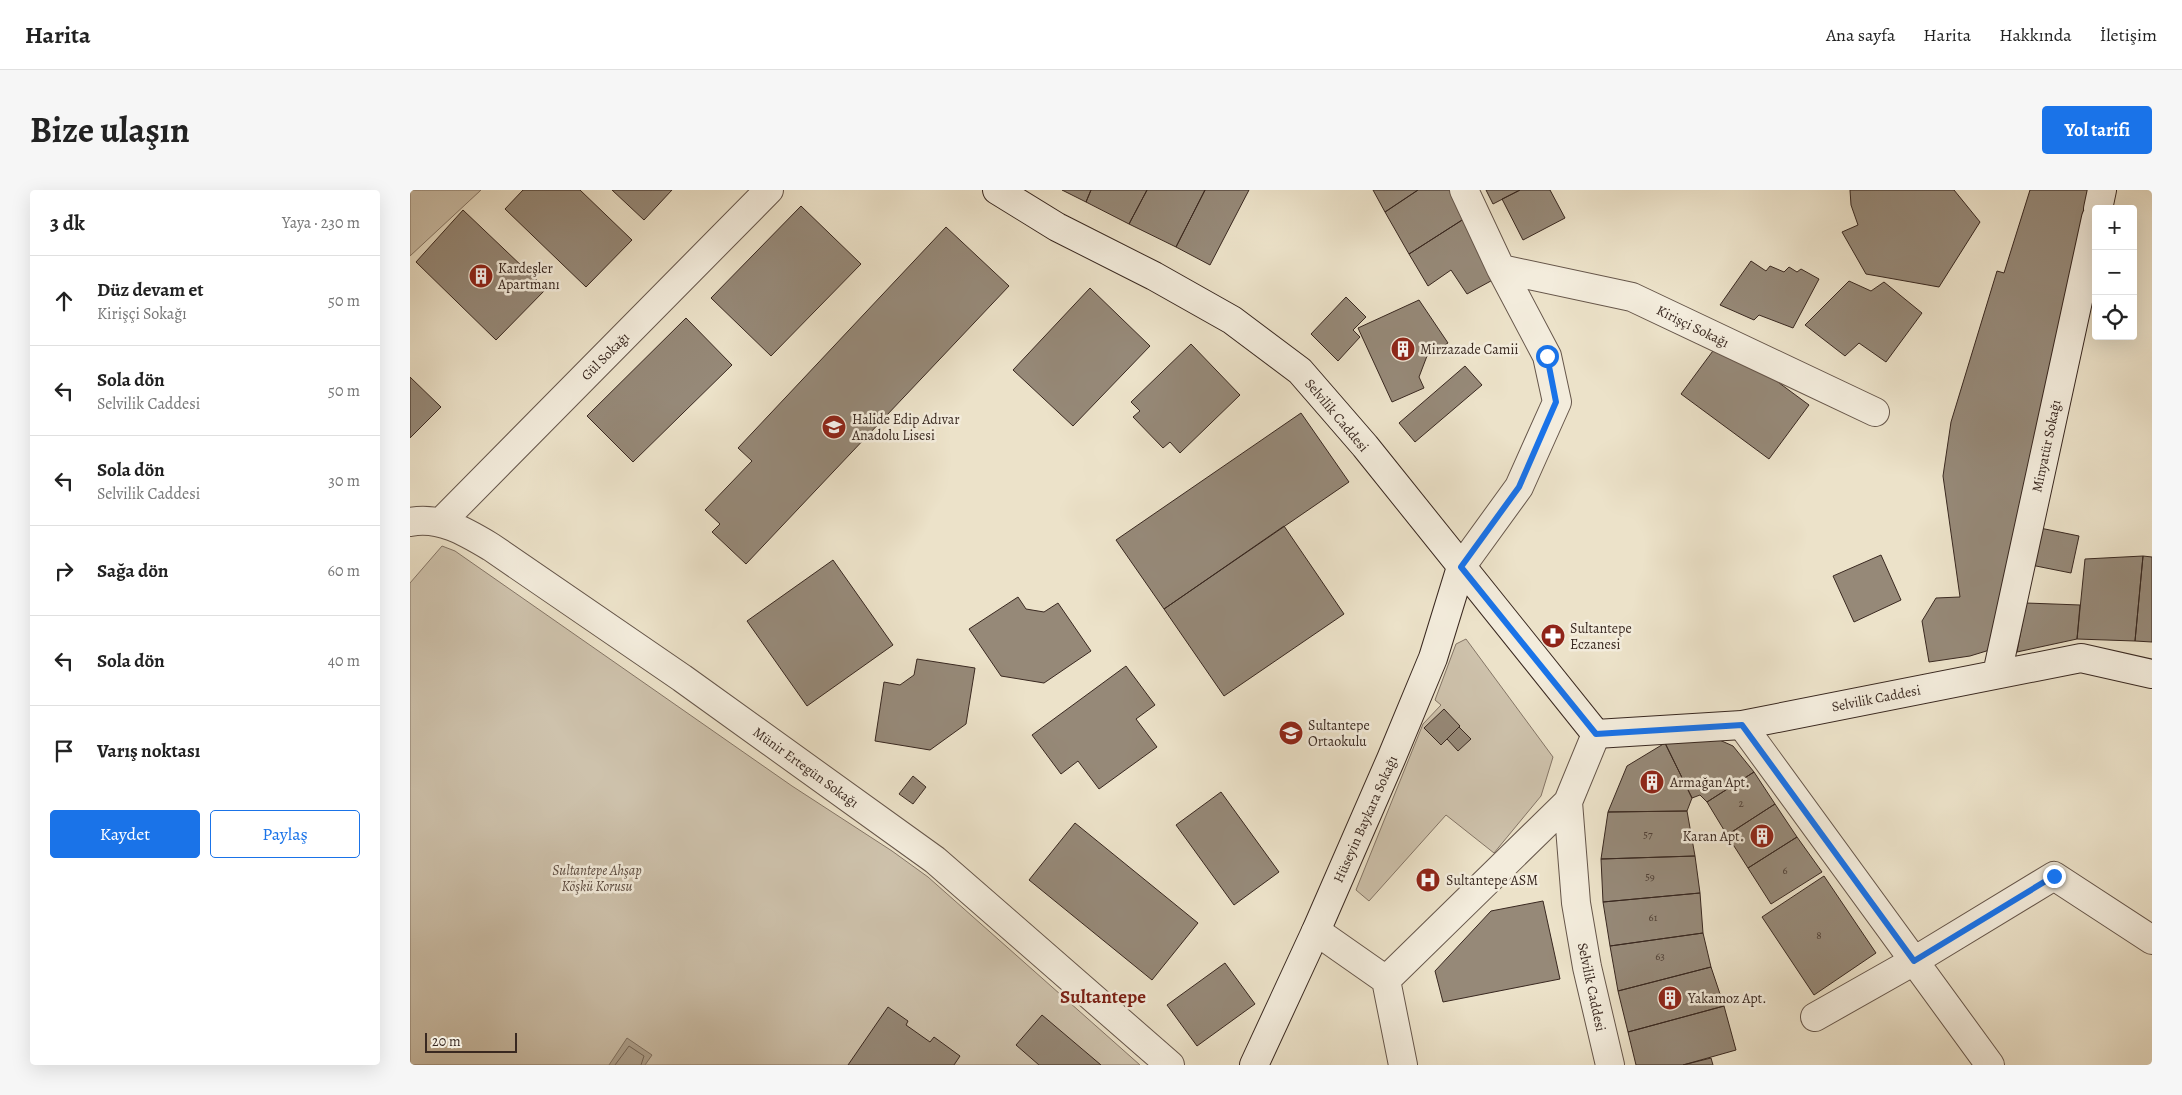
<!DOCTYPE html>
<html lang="tr">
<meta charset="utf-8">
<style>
body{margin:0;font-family:Alegreya,serif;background:#f6f6f6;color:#222}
.controls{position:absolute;right:15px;top:15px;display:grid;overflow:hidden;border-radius:5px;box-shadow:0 5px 20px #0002}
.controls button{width:45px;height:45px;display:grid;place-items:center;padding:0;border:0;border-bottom:1px solid #e0e0e0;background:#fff;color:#222;font:25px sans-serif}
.scale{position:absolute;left:15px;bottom:12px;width:92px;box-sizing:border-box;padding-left:5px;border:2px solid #392820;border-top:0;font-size:14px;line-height:18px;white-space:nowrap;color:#392820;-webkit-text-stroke:4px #f3ecdc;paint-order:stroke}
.stop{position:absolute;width:15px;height:15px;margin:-11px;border:4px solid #1a73e8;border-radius:50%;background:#fff}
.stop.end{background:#1a73e8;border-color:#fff;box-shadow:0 1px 5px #0008}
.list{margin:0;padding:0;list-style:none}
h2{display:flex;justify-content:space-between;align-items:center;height:65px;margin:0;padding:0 20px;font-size:21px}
h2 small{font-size:16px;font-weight:400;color:#767676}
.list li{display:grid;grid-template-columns:32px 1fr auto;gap:15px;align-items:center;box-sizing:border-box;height:90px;padding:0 20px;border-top:1px solid #e0e0e0}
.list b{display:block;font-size:19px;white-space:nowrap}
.list p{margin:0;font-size:16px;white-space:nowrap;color:#767676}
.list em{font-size:16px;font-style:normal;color:#767676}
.actions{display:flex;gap:10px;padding:15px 20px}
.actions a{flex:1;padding:11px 0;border:1px solid #1a73e8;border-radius:5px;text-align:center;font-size:18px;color:#1a73e8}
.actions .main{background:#1a73e8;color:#fff}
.icon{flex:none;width:28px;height:28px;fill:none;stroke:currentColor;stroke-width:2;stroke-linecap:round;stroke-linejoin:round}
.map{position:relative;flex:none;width:1742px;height:875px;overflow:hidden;border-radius:5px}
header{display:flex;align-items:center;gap:30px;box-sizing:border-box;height:70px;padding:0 25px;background:#fff;border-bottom:1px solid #e0e0e0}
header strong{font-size:24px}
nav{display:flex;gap:28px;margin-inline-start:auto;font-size:18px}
.intro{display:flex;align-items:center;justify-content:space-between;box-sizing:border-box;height:120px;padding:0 30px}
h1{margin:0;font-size:35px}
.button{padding:12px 22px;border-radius:5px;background:#1a73e8;color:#fff;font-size:18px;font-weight:700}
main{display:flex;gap:30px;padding:0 30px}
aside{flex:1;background:#fff;border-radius:5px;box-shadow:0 5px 20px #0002}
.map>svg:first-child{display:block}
.green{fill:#cec2ac;stroke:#847566}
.water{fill:#afa390;stroke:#807263}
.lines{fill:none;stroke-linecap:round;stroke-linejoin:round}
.shore{stroke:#746658;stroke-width:1}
.building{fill:#968978;stroke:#392820}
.street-casing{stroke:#66564a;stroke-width:30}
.secondary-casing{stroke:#392820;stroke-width:30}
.street{stroke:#f3ecdc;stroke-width:28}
.secondary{stroke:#f3ecdc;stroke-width:28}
.route{stroke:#1a73e8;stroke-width:6}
.labels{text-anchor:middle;stroke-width:5;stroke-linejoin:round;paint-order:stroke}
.number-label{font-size:11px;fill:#504036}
.poi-label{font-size:14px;fill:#392820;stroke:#f3ecdc;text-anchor:start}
.street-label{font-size:14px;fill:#392820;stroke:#f3ecdc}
.park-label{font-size:14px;font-style:italic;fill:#5e4e43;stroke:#f3ecdc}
.district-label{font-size:19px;font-weight:bold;fill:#7a1f14;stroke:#f3ecdc}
</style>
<header>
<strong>Harita</strong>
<nav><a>Ana sayfa</a><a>Harita</a><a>Hakkında</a><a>İletişim</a></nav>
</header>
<div class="intro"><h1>Bize ulaşın</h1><a class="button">Yol tarifi</a></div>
<main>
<aside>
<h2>3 dk<small>Yaya · 230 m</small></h2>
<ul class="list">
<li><svg class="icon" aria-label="ahead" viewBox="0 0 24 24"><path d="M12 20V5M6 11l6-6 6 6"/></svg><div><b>Düz devam et</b><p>Kirişçi Sokağı</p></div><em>50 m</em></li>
<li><svg class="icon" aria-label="left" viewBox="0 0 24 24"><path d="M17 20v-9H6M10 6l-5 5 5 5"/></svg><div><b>Sola dön</b><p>Selvilik Caddesi</p></div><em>50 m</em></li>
<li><svg class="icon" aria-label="left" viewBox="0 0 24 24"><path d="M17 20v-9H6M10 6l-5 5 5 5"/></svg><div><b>Sola dön</b><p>Selvilik Caddesi</p></div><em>30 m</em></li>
<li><svg class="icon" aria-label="right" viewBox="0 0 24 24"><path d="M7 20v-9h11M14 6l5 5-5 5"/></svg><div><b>Sağa dön</b></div><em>60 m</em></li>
<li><svg class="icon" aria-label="left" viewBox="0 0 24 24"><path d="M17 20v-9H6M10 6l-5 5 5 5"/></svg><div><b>Sola dön</b></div><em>40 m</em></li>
<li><svg class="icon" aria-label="arrive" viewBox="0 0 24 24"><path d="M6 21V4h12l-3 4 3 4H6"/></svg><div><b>Varış noktası</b></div></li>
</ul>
<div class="actions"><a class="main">Kaydet</a><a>Paylaş</a></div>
</aside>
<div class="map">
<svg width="1742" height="875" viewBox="0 0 1742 875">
<rect width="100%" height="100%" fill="#ece2c9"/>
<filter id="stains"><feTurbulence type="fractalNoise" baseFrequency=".004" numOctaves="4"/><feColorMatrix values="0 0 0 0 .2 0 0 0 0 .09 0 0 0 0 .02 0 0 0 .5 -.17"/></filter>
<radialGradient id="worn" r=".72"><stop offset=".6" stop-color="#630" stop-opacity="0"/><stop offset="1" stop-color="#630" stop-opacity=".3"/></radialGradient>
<path class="green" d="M0 0H71L0 66Z
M32 356 45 361 382 596 482 661 518 687 730 875H0V393Z
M1056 449 1143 567 1131 606 1084 663 1036 625 959 711 946 700 1013 534 1031 515 1025 510 1046 454Z"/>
<path class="water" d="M217 848 242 865 235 875H199Z"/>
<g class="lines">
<path class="shore" d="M205 875 219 856 234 866 231 875"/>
</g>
<path class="building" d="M113 0H170L222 50 176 97 95 19Z
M202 0H262L234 30Z
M652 0H681L676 12Z
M681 0H737L719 34 676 12Z
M737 0H795L766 57 719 34Z
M795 0H839L800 75 766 57Z
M963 0H1008L975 22Z
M1008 0H1047L1060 25 999 64 975 22Z
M1076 0H1110L1083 14Z
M1110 0H1140L1155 28 1113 50 1092 9Z
M1440 0H1544L1570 32 1529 97 1456 84 1432 42 1448 35 1441 15Z
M1620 0H1680L1583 459 1560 466 1519 472 1512 431 1526 408 1550 407 1533 286 1541 232 1587 81 1594 83Z
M391 16 451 74 361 166 301 108Z
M53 20 136 99 86 150 6 72Z
M1060 25 1090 86 1057 104 1041 80 1018 96 999 64Z
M536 37 599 96 336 374 302 342 310 334 295 320 342 271 328 258Z
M1341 71 1356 81 1360 76 1374 82 1379 77 1387 82 1391 79 1409 89 1383 138 1349 125 1344 130 1310 115Z
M1439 91 1461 101 1474 92 1512 123 1476 172 1449 153 1435 166 1395 135Z
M680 98 740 156 663 236 603 180Z
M936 107 956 127 943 140 950 147 928 171 901 144Z
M1009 110 1038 153 1017 166 1009 187 1014 198 982 212 948 138Z
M276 128 322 175 223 272 177 226Z
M1311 150 1399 215 1359 269 1271 204Z
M781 154 830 205 770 263 760 252 753 258 723 227 730 221 721 212Z
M1055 176 1072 195 1005 252 989 233Z
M0 187 31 217 0 248Z
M891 223 939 292 754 419 706 350Z
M874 336 934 424 814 506 754 419Z
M1630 338 1669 346 1661 383 1621 375Z
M1471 365 1491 410 1444 432 1423 386Z
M1733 366 1725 451 1667 449 1675 369Z
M1733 366 1742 367V452L1725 451Z
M423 370 483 455 397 516 337 431Z
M608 407 616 419 634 422 648 413 681 461 634 493 591 486 559 439Z
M1616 413 1670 415 1667 449 1607 462Z
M507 469 565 478 556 534 520 560 465 551 474 492 490 495 504 485Z
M716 476 745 515 726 529 747 557 689 599 668 571 651 584 622 545Z
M1034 519 1050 536 1031 555 1014 538Z
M1049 537 1061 549 1048 561 1037 549Z
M1305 548 1323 556 1344 582 1297 612 1290 605 1282 608 1255 553Z
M1255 553 1282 608 1277 621 1198 622 1217 576Z
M1344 582 1365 614 1317 645 1297 612Z
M503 586 516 597 503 614 489 604Z
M811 602 869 682 824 715 766 635Z
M1365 614 1387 647 1338 678 1317 645Z
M1277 621 1285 666 1191 669 1198 622Z
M665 633 788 733 742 790 619 690Z
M1387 647 1412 682 1361 714 1338 678Z
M1285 666 1290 703 1193 712 1191 669Z
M1414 686 1466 763 1404 805 1352 727Z
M1290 703 1293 743 1200 756 1193 712Z
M1133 711 1150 789 1033 812 1025 781 1081 721Z
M1293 743 1301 777 1208 801 1200 756Z
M815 773 845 814 787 856 757 815Z
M1301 777 1314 816 1218 842 1208 801Z
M1314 816 1326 860 1273 875H1226L1218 842Z
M478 817 498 831 496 835 520 852 524 847 550 866 544 875H438Z
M632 825 691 875H629L606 855Z
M1301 868 1303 875H1273Z"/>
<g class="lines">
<defs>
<path id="street" d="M1091 79 1222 107 1465 222
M0 332C30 326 56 342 81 357L272 488 525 670 760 875
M31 332 359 0
M1051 377 1109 297 1147 212 1137 166 1091 79 1054 0
M1332 535 1580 875
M1186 544 1158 612 1166 713 1177 777 1200 875
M906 741 976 790 993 875
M976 790 1158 612
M1405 827 1504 771 1644 686 1742 750"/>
<path id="secondary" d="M587 0 647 37 744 86 822 130 890 181 955 256 1186 544 1332 535 1671 468 1742 484
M1688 19 1692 0
M1587 484 1686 28
M844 875 906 741 981 569 1023 468 1051 377"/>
</defs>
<use href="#street" class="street-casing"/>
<use href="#secondary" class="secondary-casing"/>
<use href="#street" class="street"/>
<use href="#secondary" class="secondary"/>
</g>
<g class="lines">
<path class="route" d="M1137 166 1146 212 1109 297 1051 377 1186 544 1332 535 1504 771 1644 686"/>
</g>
<defs>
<symbol id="building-disc" viewBox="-11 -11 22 22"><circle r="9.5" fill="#8f2418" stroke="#f3ecdc"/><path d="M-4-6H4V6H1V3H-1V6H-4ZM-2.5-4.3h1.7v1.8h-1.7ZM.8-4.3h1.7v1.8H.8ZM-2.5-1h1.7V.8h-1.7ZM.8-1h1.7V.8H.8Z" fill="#fff"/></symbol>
<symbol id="school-disc" viewBox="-11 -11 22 22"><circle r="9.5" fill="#8f2418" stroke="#f3ecdc"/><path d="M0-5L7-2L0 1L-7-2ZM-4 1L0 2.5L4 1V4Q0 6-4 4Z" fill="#fff"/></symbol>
<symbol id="pharmacy-disc" viewBox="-11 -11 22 22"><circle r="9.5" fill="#8f2418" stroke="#f3ecdc"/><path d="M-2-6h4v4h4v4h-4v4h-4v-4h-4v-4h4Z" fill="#fff"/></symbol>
<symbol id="hospital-disc" viewBox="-11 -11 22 22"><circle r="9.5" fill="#8f2418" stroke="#f3ecdc"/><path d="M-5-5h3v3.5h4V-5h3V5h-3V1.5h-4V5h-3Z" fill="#fff"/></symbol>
</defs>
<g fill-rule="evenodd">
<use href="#building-disc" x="57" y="72" width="28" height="28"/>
<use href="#building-disc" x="979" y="145" width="28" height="28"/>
<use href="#school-disc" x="410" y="223" width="28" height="28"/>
<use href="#pharmacy-disc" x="1129" y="432" width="28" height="28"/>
<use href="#school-disc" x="867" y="529" width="28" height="28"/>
<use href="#building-disc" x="1228" y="578" width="28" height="28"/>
<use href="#building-disc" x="1338" y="632" width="28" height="28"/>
<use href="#hospital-disc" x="1004" y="676" width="28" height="28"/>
<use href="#building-disc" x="1246" y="794" width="28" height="28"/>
</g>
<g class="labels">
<g class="number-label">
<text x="1331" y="617">2</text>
<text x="1238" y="648">57</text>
<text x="1375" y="684">6</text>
<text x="1240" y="690">59</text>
<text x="1243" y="731">61</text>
<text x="1409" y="749">8</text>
<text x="1250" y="770">63</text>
</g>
<g class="poi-label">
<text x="88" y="83">Kardeşler<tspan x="88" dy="16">Apartmanı</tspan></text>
<text x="1010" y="164">Mirzazade Camii</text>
<text x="442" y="234">Halide Edip Adıvar<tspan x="442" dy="16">Anadolu Lisesi</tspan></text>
<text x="1160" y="443">Sultantepe<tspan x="1160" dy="16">Eczanesi</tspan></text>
<text x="898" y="540">Sultantepe<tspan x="898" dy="16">Ortaokulu</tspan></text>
<text x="1260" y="597">Armağan Apt.</text>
<text x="1334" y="651" text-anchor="end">Karan Apt.</text>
<text x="1036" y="695">Sultantepe ASM</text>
<text x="1278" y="813">Yakamoz Apt.</text>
</g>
<g class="street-label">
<text transform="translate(1283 136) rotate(26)" y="5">Kirişçi Sokağı</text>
<text transform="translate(195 166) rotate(-45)" y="5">Gül Sokağı</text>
<text transform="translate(927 225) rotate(50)" y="5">Selvilik Caddesi</text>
<text transform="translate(1636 256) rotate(-78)" y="5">Minyatür Sokağı</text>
<text transform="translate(1466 508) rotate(-11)" y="5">Selvilik Caddesi</text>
<text transform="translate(396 577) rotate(36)" y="5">Münir Ertegün Sokağı</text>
<text transform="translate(955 629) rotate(-66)" y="5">Hüseyin Baykara Sokağı</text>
<text transform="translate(1182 797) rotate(78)" y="5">Selvilik Caddesi</text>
</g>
<g class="park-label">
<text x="187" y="685">Sultantepe Ahşap<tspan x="187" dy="16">Köşkü Korusu</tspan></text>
</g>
<g class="district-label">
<text x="693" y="813">Sultantepe</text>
</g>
</g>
<rect width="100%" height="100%" filter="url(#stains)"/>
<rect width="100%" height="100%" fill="url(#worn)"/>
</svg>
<div class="controls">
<button>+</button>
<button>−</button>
<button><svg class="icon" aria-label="locate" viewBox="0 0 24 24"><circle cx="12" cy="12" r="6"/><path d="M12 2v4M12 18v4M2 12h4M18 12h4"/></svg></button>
</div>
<div class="scale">20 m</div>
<div class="stop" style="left:1137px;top:166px"></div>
<div class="stop end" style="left:1644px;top:686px"></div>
</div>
</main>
